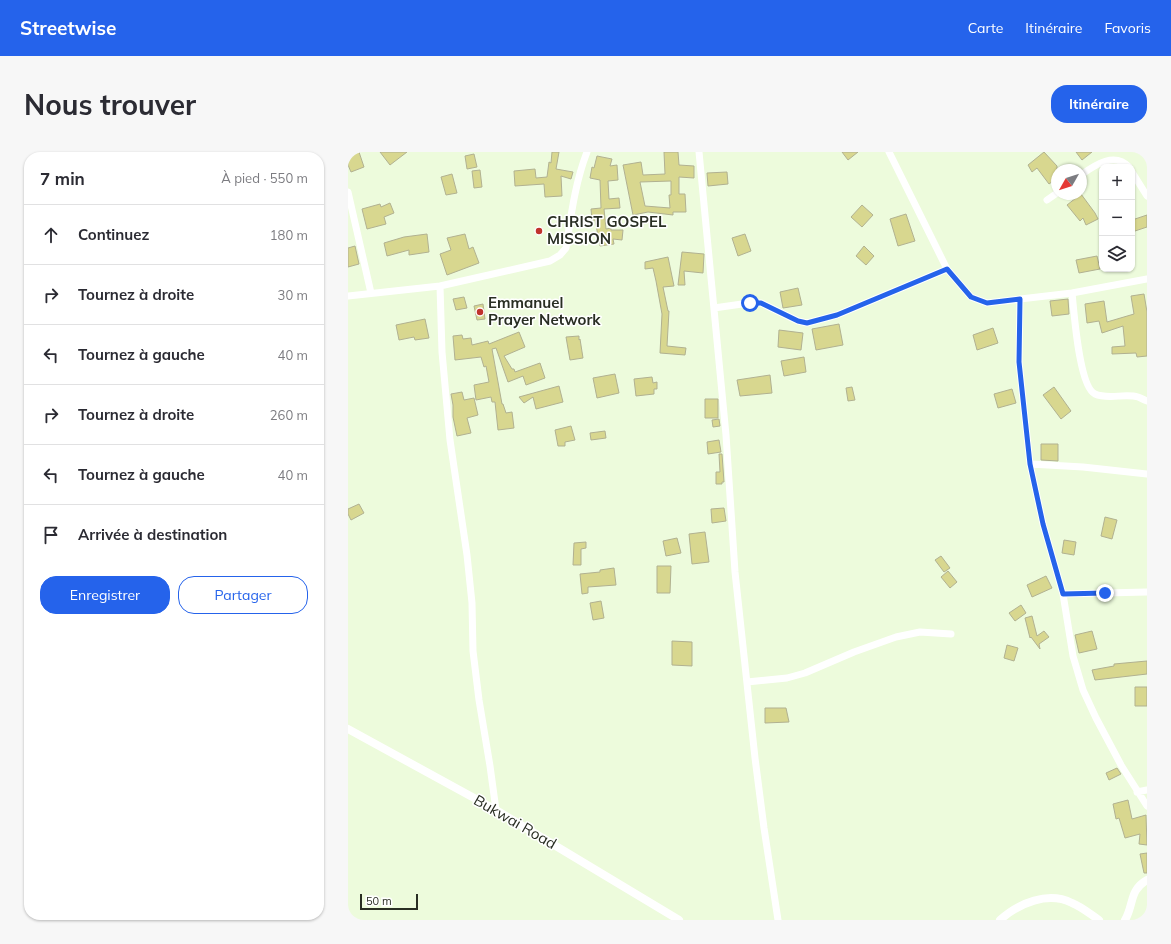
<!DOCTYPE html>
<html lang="fr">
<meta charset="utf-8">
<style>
body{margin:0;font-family:Mulish,sans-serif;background:#f7f7f7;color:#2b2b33}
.controls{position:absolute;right:12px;top:12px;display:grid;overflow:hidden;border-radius:8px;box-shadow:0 1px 3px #0004}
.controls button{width:36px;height:36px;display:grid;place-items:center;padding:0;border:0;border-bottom:1px solid #e1e1e2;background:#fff;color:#2b2b33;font:20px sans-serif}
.compass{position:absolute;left:703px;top:12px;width:36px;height:36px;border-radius:50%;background:#fff;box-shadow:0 1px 3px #0004;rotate:231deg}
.scale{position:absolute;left:12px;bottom:10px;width:58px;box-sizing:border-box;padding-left:4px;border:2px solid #292e23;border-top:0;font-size:11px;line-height:14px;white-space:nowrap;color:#292e23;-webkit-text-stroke:3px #fff;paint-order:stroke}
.stop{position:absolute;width:12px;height:12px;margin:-9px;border:3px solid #2563eb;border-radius:50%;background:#fff}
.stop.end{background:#2563eb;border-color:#fff;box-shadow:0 1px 4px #0008}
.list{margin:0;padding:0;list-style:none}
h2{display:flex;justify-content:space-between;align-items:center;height:52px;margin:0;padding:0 16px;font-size:17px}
h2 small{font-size:13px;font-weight:400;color:#7c7c81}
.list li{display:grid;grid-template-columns:26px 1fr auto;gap:12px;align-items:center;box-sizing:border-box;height:60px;padding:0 16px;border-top:1px solid #e1e1e2}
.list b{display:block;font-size:15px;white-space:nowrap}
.list em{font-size:13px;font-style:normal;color:#7c7c81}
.actions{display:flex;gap:8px;padding:12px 16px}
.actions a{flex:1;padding:9px 0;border:1px solid #2563eb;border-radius:16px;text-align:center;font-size:14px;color:#2563eb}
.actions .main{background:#2563eb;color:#fff}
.icon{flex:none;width:22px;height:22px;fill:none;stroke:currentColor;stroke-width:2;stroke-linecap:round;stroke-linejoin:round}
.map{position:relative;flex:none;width:799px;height:768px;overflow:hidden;border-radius:16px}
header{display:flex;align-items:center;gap:24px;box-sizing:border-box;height:56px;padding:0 20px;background:#2563eb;color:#fff}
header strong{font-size:19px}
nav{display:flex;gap:22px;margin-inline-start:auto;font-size:14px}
.intro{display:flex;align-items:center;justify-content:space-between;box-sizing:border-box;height:96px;padding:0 24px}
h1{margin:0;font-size:28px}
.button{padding:10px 18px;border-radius:16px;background:#2563eb;color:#fff;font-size:14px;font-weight:700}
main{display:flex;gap:24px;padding:0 24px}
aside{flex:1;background:#fff;border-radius:16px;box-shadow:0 1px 3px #0004}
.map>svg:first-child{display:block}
.building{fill:#d8d78f;stroke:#b1b191;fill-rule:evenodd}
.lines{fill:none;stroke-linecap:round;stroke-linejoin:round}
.minor{stroke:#fff;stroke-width:7}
.tertiary{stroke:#fff;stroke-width:8}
.route{stroke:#2563eb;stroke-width:5}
.poi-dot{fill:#c0322c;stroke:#fff;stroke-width:1.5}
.labels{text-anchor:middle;stroke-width:3;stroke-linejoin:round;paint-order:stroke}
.poi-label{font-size:15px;font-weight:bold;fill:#292e23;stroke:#fff;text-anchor:start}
.street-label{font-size:15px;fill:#292e23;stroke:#fff}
</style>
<header>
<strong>Streetwise</strong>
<nav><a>Carte</a><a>Itinéraire</a><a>Favoris</a></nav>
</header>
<div class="intro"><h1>Nous trouver</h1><a class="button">Itinéraire</a></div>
<main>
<aside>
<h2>7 min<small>À pied · 550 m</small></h2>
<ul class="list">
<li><svg class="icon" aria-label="ahead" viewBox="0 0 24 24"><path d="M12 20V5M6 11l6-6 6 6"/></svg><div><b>Continuez</b></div><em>180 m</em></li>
<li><svg class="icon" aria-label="right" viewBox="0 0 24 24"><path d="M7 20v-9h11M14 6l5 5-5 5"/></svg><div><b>Tournez à droite</b></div><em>30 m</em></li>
<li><svg class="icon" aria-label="left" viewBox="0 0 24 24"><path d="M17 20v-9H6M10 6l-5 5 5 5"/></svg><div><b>Tournez à gauche</b></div><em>40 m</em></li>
<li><svg class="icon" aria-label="right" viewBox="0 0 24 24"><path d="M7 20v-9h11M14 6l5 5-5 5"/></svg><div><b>Tournez à droite</b></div><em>260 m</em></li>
<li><svg class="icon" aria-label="left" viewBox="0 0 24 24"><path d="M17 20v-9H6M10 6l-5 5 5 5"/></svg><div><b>Tournez à gauche</b></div><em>40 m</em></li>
<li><svg class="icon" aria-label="arrive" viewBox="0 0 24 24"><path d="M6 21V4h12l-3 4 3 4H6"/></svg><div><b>Arrivée à destination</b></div></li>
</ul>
<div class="actions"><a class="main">Enregistrer</a><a>Partager</a></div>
</aside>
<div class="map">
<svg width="799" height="768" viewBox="0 0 799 768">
<rect width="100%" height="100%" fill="#edfbdc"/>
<path class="building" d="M0 0H11L16 15 3 20 0 13Z
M32 0H59L42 13Z
M204 0H211L208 17 225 20 223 27 213 24 214 44 197 45 196 32 167 34 166 19 187 17 188 26 199 25 201 10 203 11Z
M316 0H330L331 13 346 14V26L331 25V42H337L338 60H325V63L300 60 285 63 275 13 293 10 295 23 317 22ZM323 29V43H321L322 56 297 54 292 30Z
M494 0H510L500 8Z
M696 0 709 14V26L701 32 689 16 684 20 680 13Z
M728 0H744L734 8Z
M126 2 129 15 119 17 117 4Z
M249 4 264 7 262 14 269 13 270 28 260 29 261 47 271 46 272 56 256 57 258 77 263 76V78H275L274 88 265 87 266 92 252 94 247 68H244L243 57 253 56 252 28 242 26 244 15 246 16Z
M132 18 134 35 126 36 124 19Z
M379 20 380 32 360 34 359 21Z
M104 22 109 41 98 43 93 25Z
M733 42 747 61 750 67 738 73 735 66 732 69 719 53Z
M42 51 46 61 36 65 38 72 19 77 14 57 32 52 33 55Z
M514 53 525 63 514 75 503 65Z
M558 62 567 89 550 94 542 67Z
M799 63V75L784 80V68Z
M79 82 81 100 61 103V98L39 104 36 91 56 85Z
M117 82 121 97 125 95 131 111 99 123 92 102 103 98 99 86Z
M397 82 403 99 390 104 384 86Z
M7 94 11 112 0 115V96Z
M516 94 526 104 518 113 508 104Z
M334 100 356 102 355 121 336 119 337 133H330Z
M749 104 752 117 731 121 728 108Z
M320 105 326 134 315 135 320 159H321L319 194 338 196 337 203 312 201 314 162 308 129 305 116 297 117V110Z
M450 136 454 153 435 156 432 140Z
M796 142 799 160V204L789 205 788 201 764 202V195L777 194 775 174 754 181 751 169 739 171 737 152 756 149 759 170 786 162 783 144Z
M116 145 119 156 108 158 105 147Z
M720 147 721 162 704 164 702 149Z
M135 152 137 167 129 168 126 154Z
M77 167 81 186 67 188 66 185 51 188 48 173Z
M491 172 495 193 468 198 464 177Z
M645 176 650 191 629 198 625 183Z
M431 178 455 181 453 198 430 195Z
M171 180 177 195 156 204 164 217H166L167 220 192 211 197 226 178 233 175 224 160 230 148 196 144 197 154 252H155L158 261 164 260 166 276 150 278 147 250H144L143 245 128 248 126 233 141 230 138 214 136 215 133 205 107 208 105 184 114 183 115 187 123 186 124 193 140 189 141 192Z
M231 184V188L232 187 235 206 222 208 218 185Z
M456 205 458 220 436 224 433 209Z
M267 222 271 241 249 246 245 226Z
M422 223 424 241 392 244 389 228Z
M304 225 305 231 309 230V237H306V242L288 244 286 227Z
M211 234 215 250 188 257 185 245 176 251 171 245Z
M504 235 507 248 500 249 498 236Z
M706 235 723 259 713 267 695 243Z
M664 237 668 251 650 256 646 242Z
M114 240 116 248 126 246 130 263 119 266 123 281 109 284 105 265V253L103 242Z
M357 247H370V266H357Z
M371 267 372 274 365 275 364 268Z
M223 274 227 288 217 290V294H210L207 278Z
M257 279 258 286 243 288 242 281Z
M371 288 373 300 360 302 359 290Z
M693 292H710V309L693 308Z
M371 302H374L376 330H374V332H368V320H372Z
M11 352 16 361 3 368 0 362V357Z
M376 356 378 369 364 371 363 357Z
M757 365 769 368 764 387 753 384Z
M357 380 361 410 344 412 341 382Z
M329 386 333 401 318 404 315 389Z
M716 388 728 390 726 403 714 401Z
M238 390V396L233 397V413H225L226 391Z
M593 404 602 416 596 420 587 408Z
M309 414H323L322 441H309Z
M266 416 268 433 240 435V441L234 442 232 422 252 420V418Z
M600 419 609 430 602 436 593 425Z
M698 424 704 436 684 445 679 433Z
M253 449 256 466 245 468 242 451Z
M673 453 678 461 667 469 661 461Z
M684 464 689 484 696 479 701 485 691 492 692 497 683 485 682 486 677 466Z
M744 479 749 497 731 501 727 483Z
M324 489 344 490V514L324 513Z
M659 493 670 496 666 509 656 506Z
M799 509V522L747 528 744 518 766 514V512Z
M787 535H799V554H787Z
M417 556H438L441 570 417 571Z
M769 616 773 622 761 628 758 621Z
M780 648 784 667 798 663 799 693 791 692 792 682 777 686 771 666 768 667 765 652Z
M799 701V721H796L792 702Z"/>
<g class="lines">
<path class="minor" d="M351 0 378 283 387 420 407 606 416 676 430 768
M541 0 599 117
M784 20 799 44
M733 23C748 12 767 0 781 15
M0 40 23 141
M699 48 709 41
M92 134 94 200 102 288 119 403 124 451 125 499 131 548 142 614 148 658
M724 141C726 159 731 235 747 242 760 248 777 241 790 245 793 246 796 248 799 249
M0 144 92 134 202 109 212 103 218 96C223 64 227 31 239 0
M672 147 671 210 682 312 695 372 715 442
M366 156 401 151H413L450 169 459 171 489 163 599 117 623 145 639 151 724 141 799 127
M682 312 735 315 799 322
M799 440 715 442 725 504 735 538 748 566 773 613 799 654
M399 530 439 526 457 521 506 500 548 485 572 480 603 482
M789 640 799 638"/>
<path class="tertiary" d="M0 577 148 658 331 768
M652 768C671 751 700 739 724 751 734 755 742 762 751 768
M777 768C786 753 781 738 799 728"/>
</g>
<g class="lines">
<path class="route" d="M402 151H413L450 169 459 171 489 163 599 117 623 145 639 151 672 147 671 210 682 312 695 372 715 442 757 441"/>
</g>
<g class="poi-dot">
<circle cx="191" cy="79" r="4"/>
<circle cx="132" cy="160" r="4"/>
</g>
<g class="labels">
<g class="poi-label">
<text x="199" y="75">CHRIST GOSPEL<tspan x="199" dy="17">MISSION</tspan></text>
<text x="140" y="156">Emmanuel<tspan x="140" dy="17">Prayer Network</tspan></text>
</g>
<g class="street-label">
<text transform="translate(167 670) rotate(30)" y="5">Bukwai Road</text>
</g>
</g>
</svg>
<div class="controls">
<button>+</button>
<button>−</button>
<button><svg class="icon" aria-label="layers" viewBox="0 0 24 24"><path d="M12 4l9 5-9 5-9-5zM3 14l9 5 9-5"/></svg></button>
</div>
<svg class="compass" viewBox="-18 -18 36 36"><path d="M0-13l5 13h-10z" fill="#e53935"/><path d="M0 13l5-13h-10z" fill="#7c7c81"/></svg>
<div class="scale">50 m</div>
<div class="stop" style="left:402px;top:151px"></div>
<div class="stop end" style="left:757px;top:441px"></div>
</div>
</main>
